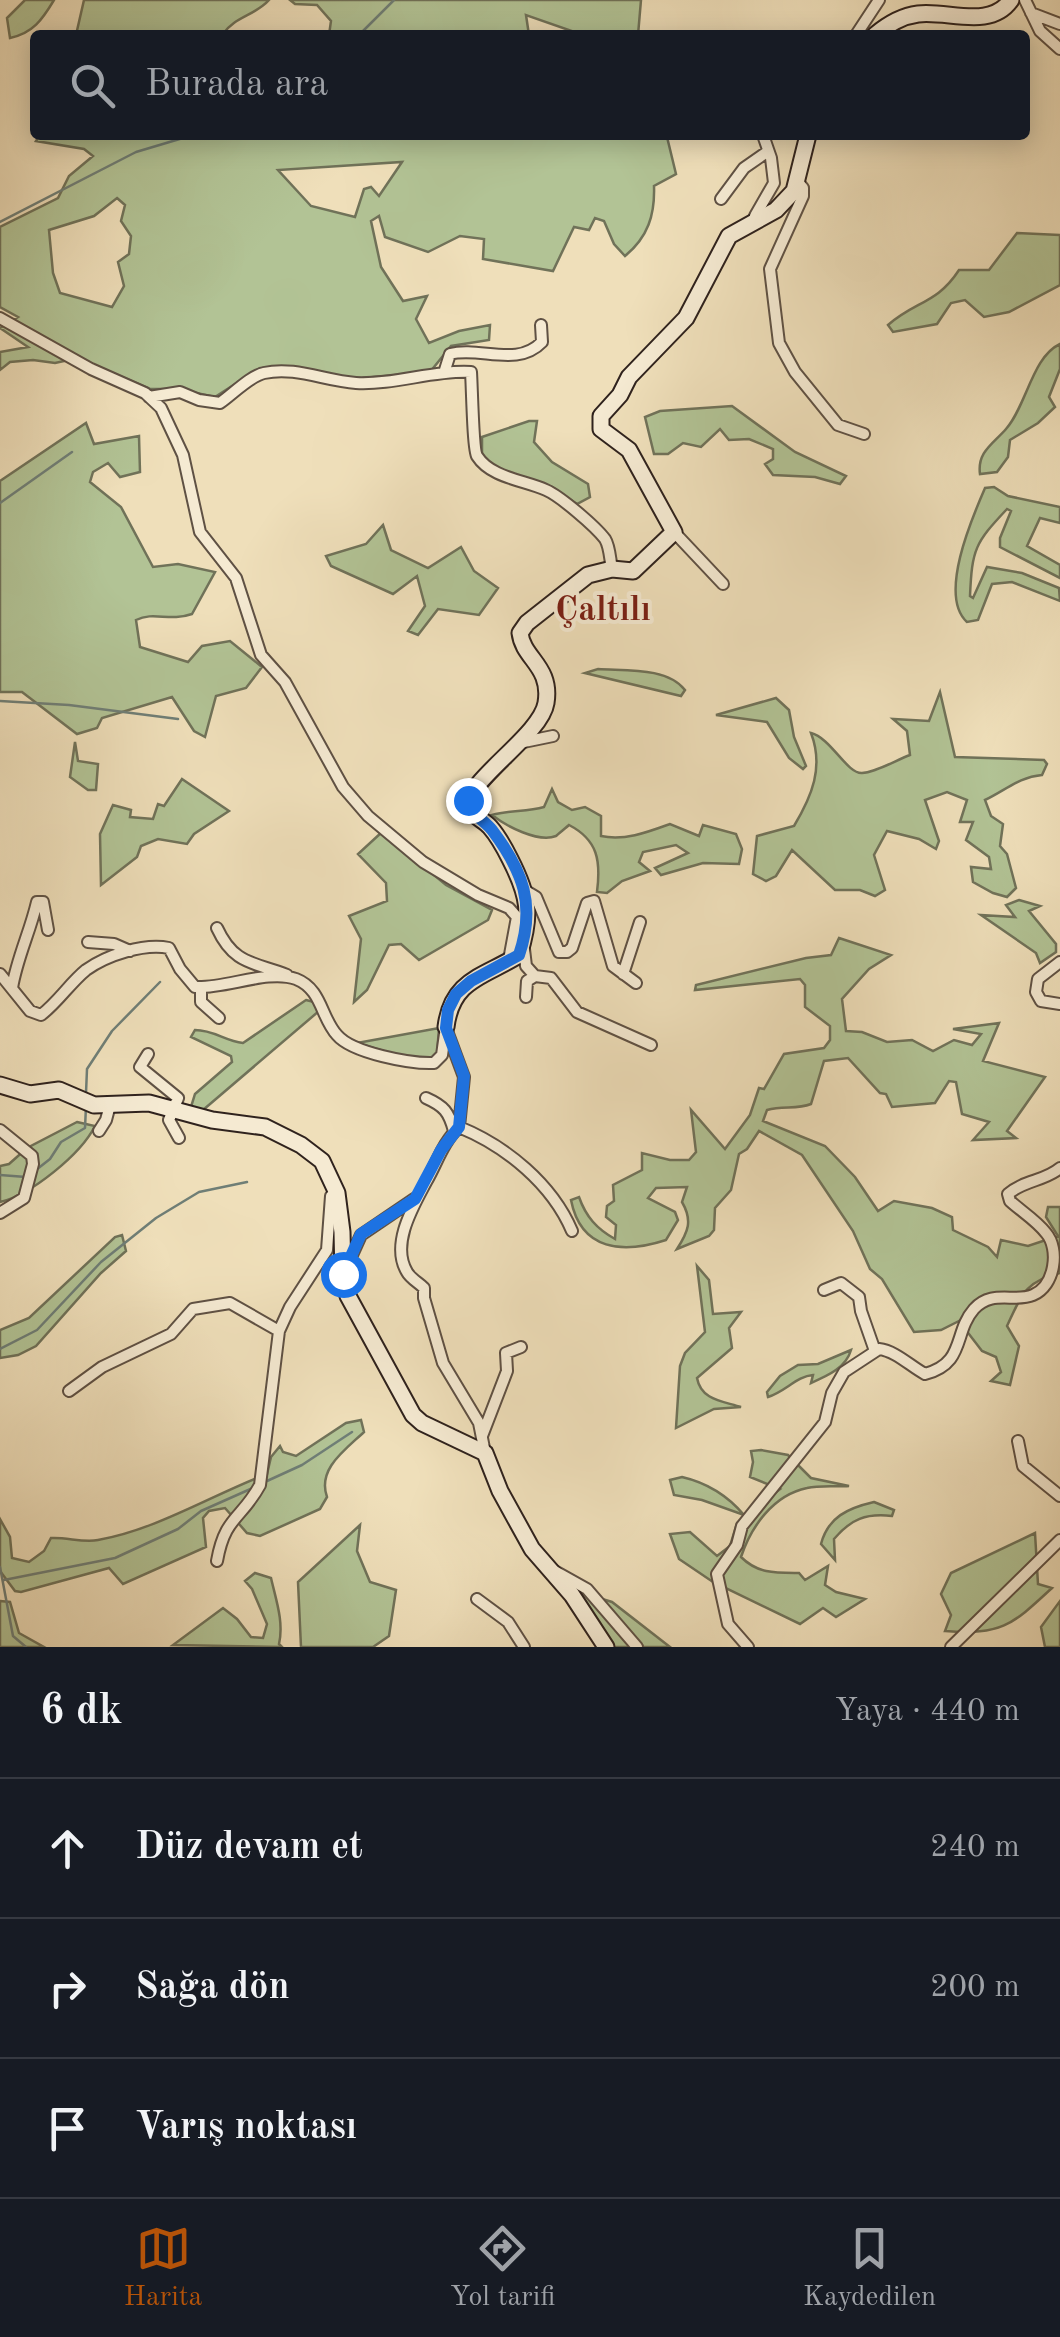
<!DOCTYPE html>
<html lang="tr">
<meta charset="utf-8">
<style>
body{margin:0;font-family:"Old Standard TT",serif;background:#20242c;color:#f1f3f6}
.stop{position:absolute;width:30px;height:30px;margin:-22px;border:8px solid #1a73e8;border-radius:50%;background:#fff}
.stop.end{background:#1a73e8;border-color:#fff;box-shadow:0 2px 10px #0008}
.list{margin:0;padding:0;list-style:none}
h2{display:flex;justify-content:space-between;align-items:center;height:130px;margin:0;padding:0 40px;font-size:42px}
h2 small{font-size:32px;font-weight:400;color:#9ea1a6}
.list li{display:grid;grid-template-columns:65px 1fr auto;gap:30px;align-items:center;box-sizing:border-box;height:140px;padding:0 40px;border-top:2px solid #363941}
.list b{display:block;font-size:38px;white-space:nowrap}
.list em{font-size:32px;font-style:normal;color:#9ea1a6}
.icon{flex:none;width:55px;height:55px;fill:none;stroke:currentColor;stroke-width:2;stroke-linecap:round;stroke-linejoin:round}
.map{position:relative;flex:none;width:1060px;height:1647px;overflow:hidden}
.search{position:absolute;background:#171b24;box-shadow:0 5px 25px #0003;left:30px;right:30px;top:30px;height:110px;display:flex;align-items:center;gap:25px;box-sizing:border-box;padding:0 35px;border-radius:10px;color:#9ea1a6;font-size:38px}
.sheet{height:550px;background:#171b24}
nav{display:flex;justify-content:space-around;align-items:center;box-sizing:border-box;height:140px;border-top:2px solid #363941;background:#171b24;font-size:28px;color:#9ea1a6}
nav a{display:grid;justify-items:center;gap:5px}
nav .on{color:#b45309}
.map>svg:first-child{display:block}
.green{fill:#b2c395;stroke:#707259;stroke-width:2.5;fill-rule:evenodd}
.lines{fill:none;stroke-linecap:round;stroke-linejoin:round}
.stream{stroke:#6f7e76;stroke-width:2.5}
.street-casing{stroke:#5f5144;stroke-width:14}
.secondary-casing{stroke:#2f221d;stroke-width:19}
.street{stroke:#f5ead2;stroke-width:10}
.secondary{stroke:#f5ead2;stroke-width:15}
.route{stroke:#1a73e8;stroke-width:12}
.labels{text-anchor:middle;stroke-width:8;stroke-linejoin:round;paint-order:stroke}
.quarter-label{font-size:35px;font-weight:bold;fill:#7a1f14;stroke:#f5ead2}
</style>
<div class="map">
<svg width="1060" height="1647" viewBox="0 0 1060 1647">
<rect width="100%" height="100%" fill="#efdfba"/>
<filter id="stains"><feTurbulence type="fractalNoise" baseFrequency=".002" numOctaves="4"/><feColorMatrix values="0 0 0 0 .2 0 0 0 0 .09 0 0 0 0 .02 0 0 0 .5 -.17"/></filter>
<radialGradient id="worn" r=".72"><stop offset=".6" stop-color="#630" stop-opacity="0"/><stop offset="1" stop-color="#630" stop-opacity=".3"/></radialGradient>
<path class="green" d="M25 0H54C42 20 33 33 10 38L7 18Z
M84 0H269C256 15 234 17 223 34L226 35H76Z
M290 0H641L638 35H583L526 15 529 35H329L331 21 317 5 295 4Z
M40 135H662L667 137 676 174 654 186C655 215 648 237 625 256L614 244 604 221 595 218 589 230 574 227 553 271 483 259 484 239 460 236 428 252 385 237 379 216 371 221 381 267 403 301 427 296 416 319 429 343 459 331 490 325 489 340 451 346 430 372 351 379 260 368 215 397 178 389H150L78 358 55 363 33 360 10 362 0 370V352L28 347 0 328 18 317 0 307V227L58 198 69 176 93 156 84 149 36 141ZM402 162 379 196 371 187 364 189 355 217 311 206 278 170ZM117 198 125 205 121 221 131 236 129 254 118 262 124 286 112 307 60 293 53 273 49 230 94 216Z
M1017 233 1060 235V285L1009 312 984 317 965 300 951 303 937 324 893 332 888 325C915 301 937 304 959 270H989Z
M1060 344V369L1049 397 1055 407 1038 423 1010 440 1008 457 997 472 980 474C977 452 993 444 1006 429 1027 405 1032 357 1060 344Z
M732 406 795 452 846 476 840 484 815 477 773 475 765 464 773 459V449L749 439 729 440 720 429 701 447 683 443 668 454H654L645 417 660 411Z
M529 421H537L534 442 552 462 588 484 590 497 577 504 552 487 500 470 482 457V437Z
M86 423 94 444 139 436 140 472 120 477 108 463 93 472 90 482 121 507 153 567 178 564 215 572 192 614C169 622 154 611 136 620L140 647 188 662 202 646 230 641 262 667 246 688 216 696 205 737 194 731 172 697 102 718 97 728 77 734 22 692H0V481Z
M994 487 1008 496 1060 507V523L1040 518 1027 546 1060 565V578L1000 547V538L1011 511 1007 509C975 543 972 549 970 596L973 598 987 567 1022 573 1059 588 1060 601 1012 582 992 584 978 620 967 622C938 596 972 518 985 488Z
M383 525 391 550 428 568 461 547 474 571 498 588 479 615 438 609 418 635 408 631 425 606 417 576 393 594 331 566 326 556 366 544Z
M598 669C626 671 667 667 685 690L681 696 585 673Z
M940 692 955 757 1044 760 1047 764 1042 775C1019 777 1006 790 985 800L991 816 1003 824 1000 846 1007 854 1016 888 1007 897 993 893 973 882 971 867 991 869 989 857 966 840 973 822H960L967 800 947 792 925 800 939 841 936 849 919 839 887 831 874 855 885 890 875 896 860 890H835L792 850 776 876 766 881 753 874 757 836 794 826C812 796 824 767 811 733 831 738 847 774 862 773 877 772 896 760 910 755L907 731 893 719 929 721Z
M776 698 789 710 794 737 806 766 803 769 789 758 767 722 716 715Z
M75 742 78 761 98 764 96 790H88L70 777Z
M182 779 229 811 194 834 187 844 158 839 141 846 137 857 101 885 100 834 113 805 131 810 130 817 153 819 158 804 164 806Z
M552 789 558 802 572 810 585 807 601 816V836C625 841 648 832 670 824L699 836 703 825 736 834 742 849 739 864 703 863 661 875 655 868 688 853 676 845 643 852 639 862 650 871 622 881 607 893 597 892C601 861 598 840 569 825 568 826 557 835 556 836 538 843 506 826 492 815 510 810 526 812 544 807Z
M382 832 446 885 492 910 488 920 419 960 401 944 389 945 367 990 354 1002 361 939 349 916 387 901 386 883 358 854Z
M1019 900 1040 906 1029 911 1056 944V952L1040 963 1036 953 981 915 1015 917 1006 905Z
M839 938 891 955 869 969 842 999 846 1031 862 1032 887 1042 912 1040 933 1051 954 1040 972 1045 981 1034 953 1029 999 1023 983 1061 1045 1077 1007 1131 1016 1138 973 1140 989 1122 962 1114 956 1082 949 1081 935 1103 892 1107 886 1094 880 1093 848 1058 824 1061 811 1104C796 1110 783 1105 767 1110L763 1121 825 1146 855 1177 878 1211 894 1201 932 1208 952 1217 953 1230 988 1247 997 1257 1001 1240 1028 1246 1058 1236 1046 1217 1048 1207H1060V1273C1025 1281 1021 1296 1007 1326L1019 1346 1010 1385 991 1381 1001 1372 996 1357 982 1351 959 1321 941 1330 914 1332 882 1279 870 1269 853 1231 802 1155 759 1131 747 1149 739 1154 731 1190 715 1208 714 1230 709 1236 677 1249C688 1232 693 1221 682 1202L687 1187 656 1188 648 1198 675 1212 678 1220 666 1240C623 1254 581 1251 571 1200L579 1197C586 1217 597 1229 615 1239L616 1225 606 1217 607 1206 614 1201 613 1185 642 1170V1153L670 1160H689L696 1152 691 1110 725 1149 750 1115 759 1088 764 1089 784 1054 824 1048 830 1040V1026L805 1007V985L800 979 695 990 696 985 806 958 831 955Z
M306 1000 314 1002 319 1011 203 1110 195 1111 191 1107 195 1094 232 1062 231 1056 191 1037 195 1030C214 1030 225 1041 243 1043Z
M439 1028 437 1054 431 1060 407 1058 357 1043Z
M77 1122 95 1126C81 1154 31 1195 0 1202V1166L9 1164 27 1148Z
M122 1235 126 1251 101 1273 36 1346 18 1355 0 1358V1330L29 1318 115 1237Z
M697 1266 709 1280 713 1314 741 1312 729 1328 732 1348 697 1378C701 1400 722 1401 741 1407L714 1409 676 1428 680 1366 685 1353 705 1332Z
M851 1350C846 1368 827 1376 811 1383L813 1375C797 1376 785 1392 768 1397L767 1392 780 1376 798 1365 818 1364Z
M361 1420 364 1432C345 1450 317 1469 327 1497L320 1509 260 1536 247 1533 225 1508 209 1511 203 1518 206 1547 123 1584 109 1568 21 1592 15 1591 0 1571V1519L10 1537 12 1558 29 1562 44 1551 51 1538C67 1537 83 1543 98 1540 156 1530 212 1495 267 1474L271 1457 280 1446 283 1452 296 1456 346 1423Z
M761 1450 788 1455 811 1478 849 1486C836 1487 820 1485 807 1488 773 1495 751 1527 741 1557 758 1574 776 1573 799 1573L805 1580 828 1566 825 1585 836 1592 865 1599 836 1617 823 1608 800 1624 713 1582 679 1559 670 1534 690 1532 717 1556 730 1546 737 1523 780 1489 750 1477 753 1462 751 1451Z
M682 1477C708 1483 727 1495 744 1515L702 1500 674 1495 670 1480Z
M874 1502 894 1510 892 1516C866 1513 851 1519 834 1539L835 1560 821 1544C828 1517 848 1508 874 1502Z
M360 1525 357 1551 370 1582 396 1590 389 1636 373 1647H301L298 1582Z
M1035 1533 1038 1584 1052 1588C1011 1626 1002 1635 945 1631L951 1615 941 1594 951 1573Z
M255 1573 271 1578C276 1600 284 1622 279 1644L282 1647 173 1645 223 1608 237 1619 251 1637 263 1638 267 1624 252 1589 245 1581Z
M579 1592 612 1602 670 1647H614Z
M0 1601 10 1602 19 1633 44 1647H0Z
M1060 1601V1647H1045L1041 1627Z"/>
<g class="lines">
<path class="stream" d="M359 35 394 0
M0 222 136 152 193 135
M0 503 72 452
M0 701 69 705 178 719
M86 1093 87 1069 112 1031 160 982
M36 1170 50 1159 61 1142 85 1128 86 1106
M0 1175 26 1177
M0 1349 37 1330 101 1262 156 1218 199 1192 247 1182
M267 1481 302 1465 352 1432
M0 1567 13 1636 26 1647
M4 1580 115 1558 178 1529 201 1511 255 1487"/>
<defs>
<path id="street" d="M1025 0 1040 31 1060 49
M1031 13 1060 24
M856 35 879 0
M798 182 803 188V196L770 269 779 343 795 372 838 425 864 434
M721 199 744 168 767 152
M757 221 755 216 774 183 771 158 763 135
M0 318 91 369 145 393 161 408 183 455 200 532 236 578 261 655 285 682 343 787 368 816 423 862 478 895 509 908 517 917 509 960
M444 373 450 354C480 346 517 368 542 342L541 325
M149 397 180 392 199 400 220 403C233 394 250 376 264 373 295 366 325 381 356 383 395 385 433 370 471 372 472 386 473 450 477 456 491 478 524 480 546 490 560 496 595 526 605 539 610 547 610 560 612 569
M674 532 723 584
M519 743 553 736
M526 891 536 897 559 952H567L572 948 587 903 594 901 613 966 636 983
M217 928C234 965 254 962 287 975
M88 942 114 944 130 951
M524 949 526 966 535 976 551 978 577 1012 651 1045
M1060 962 1038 979 1036 992 1041 1001 1060 1004
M0 974 30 1011 41 1015C58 1002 70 983 86 970 107 955 144 943 169 948L180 969 195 987C225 989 268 969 296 979 322 989 321 1018 337 1035 352 1053 411 1064 434 1063L442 1055 446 1027
M623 974 640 922
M201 987V1002L219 1018
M12 988C17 958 30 932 37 902H43L48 930
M526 997 527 981 535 976
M447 1031 464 1077 459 1127
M148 1054 140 1067 178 1098 169 1120 179 1138
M426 1098C444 1106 449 1112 454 1131
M0 1130 32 1156 33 1164 24 1198 0 1213
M99 1131 106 1120 110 1105
M347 1266 361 1235 414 1199
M824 1290 841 1283 859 1297 861 1311 875 1351
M69 1391 102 1367 171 1334 193 1309 230 1303 279 1331
M482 1436 507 1371 506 1353 521 1347
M1018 1441 1023 1466 1060 1496
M485 1453 479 1423 443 1363 424 1298V1288C419 1283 410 1278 407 1272 390 1244 414 1205 426 1182 437 1163 443 1142 459 1127 506 1146 552 1184 572 1231
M217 1561C225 1516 241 1520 260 1485L279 1331 290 1307 327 1250 331 1196
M553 1570 587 1589 637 1647
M477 1599 508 1622 524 1647
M748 1647 728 1624 717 1574 737 1545 742 1526 825 1422 832 1393 844 1372 879 1349C896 1351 910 1366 925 1374 966 1363 953 1333 974 1309 992 1289 1014 1303 1033 1295 1055 1286 1060 1249 1046 1233 1037 1221 1021 1211 1010 1201L1008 1194C1024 1180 1045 1181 1060 1168
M951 1647 1060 1540"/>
<path id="secondary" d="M875 35C887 25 902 16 918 14 948 10 990 30 1011 0
M446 1027C452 979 484 977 519 955 532 914 529 896 510 859 505 849 498 836 490 827 483 819 471 816 469 805 465 782 541 735 546 703 552 666 523 659 520 633L527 623 588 575 612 569 633 571 674 532 629 450 601 429V416L620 395 629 377 686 318 729 236 776 210 794 191 808 135
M0 1085 30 1094 59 1090 94 1105 149 1103 212 1120 265 1127 301 1145 322 1161 337 1193 342 1232 343 1274 348 1296 413 1415 422 1423 485 1453 500 1491 532 1549 572 1595 606 1647"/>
</defs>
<use href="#street" class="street-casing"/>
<use href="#secondary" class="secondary-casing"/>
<use href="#street" class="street"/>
<use href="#secondary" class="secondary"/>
</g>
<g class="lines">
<path class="route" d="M343 1274 361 1234 415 1199 441 1150 459 1127 464 1076 446 1028 448 1010 456 994 471 981 519 955C536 905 523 871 492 830 483 819 472 816 468 800"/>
</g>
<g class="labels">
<g class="quarter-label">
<text x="603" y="620">Çaltılı</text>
</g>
</g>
<rect width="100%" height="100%" filter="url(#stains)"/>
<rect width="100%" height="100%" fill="url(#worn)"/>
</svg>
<div class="stop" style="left:343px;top:1274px"></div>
<div class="stop end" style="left:468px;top:800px"></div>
<div class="search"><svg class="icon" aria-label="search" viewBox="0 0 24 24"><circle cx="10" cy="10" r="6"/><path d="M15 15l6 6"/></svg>Burada ara</div>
</div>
<section class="sheet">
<h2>6 dk<small>Yaya · 440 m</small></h2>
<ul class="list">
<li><svg class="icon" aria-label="ahead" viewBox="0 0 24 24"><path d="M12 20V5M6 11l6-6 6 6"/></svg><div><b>Düz devam et</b></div><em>240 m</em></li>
<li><svg class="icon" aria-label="right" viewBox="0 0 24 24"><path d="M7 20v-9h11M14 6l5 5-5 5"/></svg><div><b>Sağa dön</b></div><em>200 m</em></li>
<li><svg class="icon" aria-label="arrive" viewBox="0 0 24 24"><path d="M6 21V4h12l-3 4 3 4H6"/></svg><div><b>Varış noktası</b></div></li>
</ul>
</section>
<nav>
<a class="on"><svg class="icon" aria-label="map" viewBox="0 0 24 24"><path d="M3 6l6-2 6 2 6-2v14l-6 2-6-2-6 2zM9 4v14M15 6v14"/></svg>Harita</a>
<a><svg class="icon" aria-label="directions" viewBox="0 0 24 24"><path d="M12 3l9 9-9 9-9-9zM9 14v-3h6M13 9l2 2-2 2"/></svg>Yol tarifi</a>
<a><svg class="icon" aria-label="saved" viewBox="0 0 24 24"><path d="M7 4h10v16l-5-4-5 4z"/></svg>Kaydedilen</a>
</nav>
